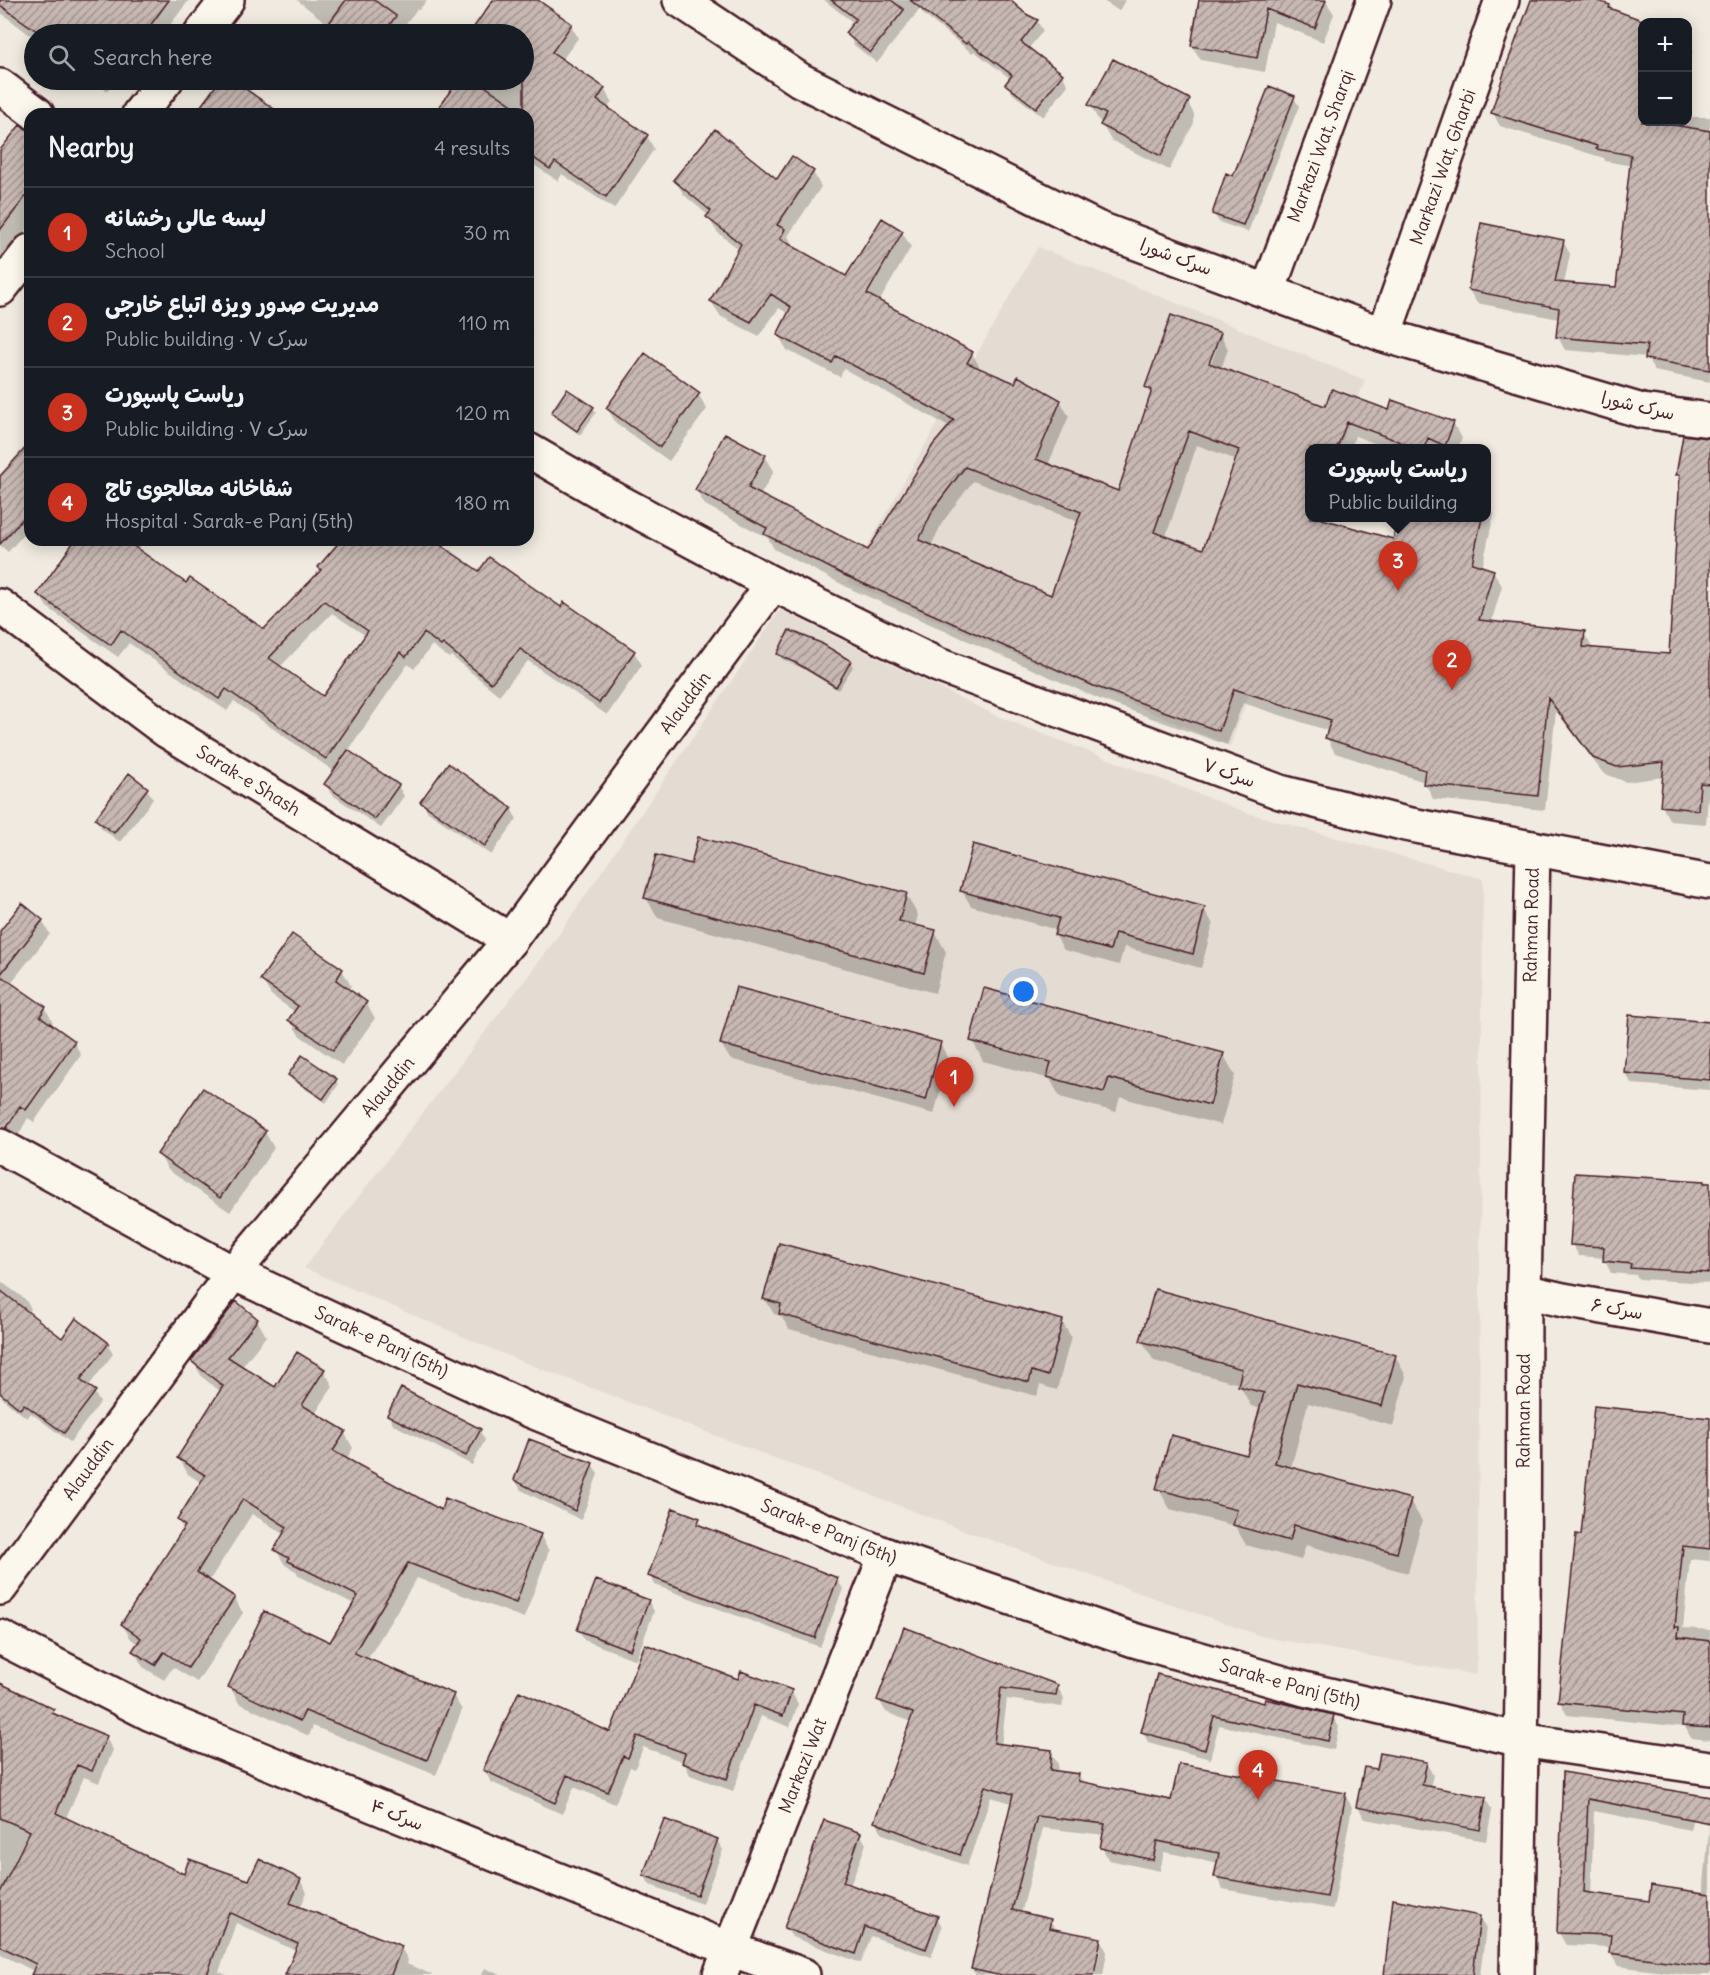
<!DOCTYPE html>
<meta charset="utf-8">
<style>
body{margin:0;font-family:Delius,"Playpen Sans Arabic",sans-serif;background:#242831;color:#f1f3f6}
.controls{position:absolute;right:18px;top:18px;display:grid;overflow:hidden;border-radius:12px;box-shadow:0 3px 15px #0003}
.controls button{width:54px;height:54px;display:grid;place-items:center;padding:0;border:0;border-bottom:2px solid #363941;background:#171b24;color:#f1f3f6;font:30px sans-serif}
.you{position:absolute;left:1024px;top:992px;width:21px;height:21px;margin:-15px;border:4px solid #fff;border-radius:50%;background:#1a73e8;box-shadow:0 0 0 9px #1a73e833}
.badge{display:grid;place-items:center;width:39px;height:39px;border-radius:50%;background:#c8321e;color:#fff;font-size:20px;font-weight:700}
.pin{position:absolute;translate:-50% -50px;filter:drop-shadow(0 2px 3px #0008)}
.pin::after{content:'';position:absolute;top:32px;width:21px;height:18px;background:inherit;clip-path:polygon(0 0,100% 0,50% 100%)}
.popup{position:absolute;left:1305px;top:444px;width:186px;height:78px;box-sizing:border-box;display:grid;place-content:center;border-radius:12px;background:#171b24;filter:drop-shadow(0 2px 4px #0005);font-size:20px;white-space:nowrap;color:#9ea1a6}
.popup b{font-size:22px;color:#f1f3f6}
.popup::after{content:'';position:absolute;left:50%;top:100%;margin-left:-12px;border:12px solid transparent;border-top-color:#171b24}
.list{margin:0;padding:0;list-style:none}
h2{display:flex;justify-content:space-between;align-items:center;height:78px;margin:0;padding:0 24px;font-size:26px}
h2 small{font-size:20px;font-weight:400;color:#9ea1a6}
.list li{display:grid;grid-template-columns:39px 1fr auto;gap:18px;align-items:center;box-sizing:border-box;height:90px;padding:0 24px;border-top:2px solid #363941}
.list b{display:block;font-size:22px;white-space:nowrap}
.list p{margin:0;font-size:20px;white-space:nowrap;color:#9ea1a6}
.list em{font-size:20px;font-style:normal;color:#9ea1a6}
.icon{flex:none;width:33px;height:33px;fill:none;stroke:currentColor;stroke-width:2;stroke-linecap:round;stroke-linejoin:round}
.map{position:relative;flex:none;width:1710px;height:1975px;overflow:hidden}
.search{position:absolute;background:#171b24;box-shadow:0 3px 15px #0003;left:24px;top:24px;width:510px;height:66px;display:flex;align-items:center;gap:15px;box-sizing:border-box;padding:0 21px;border-radius:33px;color:#9ea1a6;font-size:22px}
.panel{position:absolute;background:#171b24;box-shadow:0 3px 15px #0003;left:24px;top:108px;width:510px;height:438px;border-radius:18px}
.map>svg:first-child{display:block}
.built{fill:#e4dbd2}
.shadow{fill:#0003;fill-rule:evenodd}
.building{fill:url(#building-hatch);stroke:#4a1f2b;stroke-width:1.5;fill-rule:evenodd}
.lines{fill:none;stroke-linecap:round;stroke-linejoin:round}
.minor-casing{stroke:#4a1f2b;stroke-width:38}
.minor{stroke:#fbf7ec;stroke-width:33}
.labels{text-anchor:middle;stroke-width:6;stroke-linejoin:round;paint-order:stroke}
.street-label{font-size:18px;fill:#4a1f2b;stroke:#fbf7ec}
</style>
<div class="map">
<svg width="1710" height="1975" viewBox="0 0 1710 1975">
<defs>
<pattern id="building-hatch" width="6" height="6" patternUnits="userSpaceOnUse" patternTransform="scale(1.5)"><rect width="6" height="6" fill="#c8b8b3"/><path d="M-1 1l2-2M0 6l6-6M5 7l2-2" fill="none" stroke="#a49592"/></pattern>
</defs>
<rect width="100%" height="100%" fill="#f0eae0"/>
<filter id="ink" filterUnits="userSpaceOnUse"><feTurbulence type="fractalNoise" baseFrequency=".0167" numOctaves="2"/><feDisplacementMap in="SourceGraphic" scale="12" xChannelSelector="R" yChannelSelector="G"/><feConvolveMatrix kernelMatrix="1 2 1 2 8 2 1 2 1" color-interpolation-filters="sRGB"/></filter>
<g filter="url(#ink)">
<path class="built" d="M1038 247 1365 380 1340 448H1310V518H1314L1230 746 847 582Z
M780 610 997 716 1248 813 1483 879 1477 1675 1264 1637 955 1527 513 1358 304 1268 551 946Z"/>
<path class="shadow" d="M0 0H189L163 34H34V38L0 12Z
M297 0H427L419 10 417 9 398 34H324L329 25Z
M495 0H535L571 25 578 38 562 60 604 89 612 102 607 109 647 136 654 149 614 209 562 174 558 181 528 161V114H436L460 80H524V34L472 33Z
M824 0H1009L1027 16 1037 21 1043 31 1028 49 1062 75 1068 85 1043 117 1013 94 1007 84 1011 79 974 51 972 53 924 15 920 9 877 63 854 45 847 33 855 24Z
M1102 0H1125L1119 11Z
M1208 0H1325L1334 14 1323 42 1274 22 1265 72 1201 60 1192 46Z
M1533 0H1587L1647 22H1642V122H1688V117H1710V382L1654 371 1647 357 1565 350 1558 337 1559 319 1477 303 1469 290 1563 241 1570 254 1564 284 1617 289 1632 166 1605 161 1604 158 1500 126 1493 113Z
M1688 41 1693 50 1688 64Z
M92 80H115L107 91Z
M1185 98 1194 114V123L1169 170 1111 140 1102 125 1103 123 1099 121 1090 105Z
M1294 98 1299 106 1248 232 1219 222 1214 214 1234 178Z
M30 134V226L0 265V153Z
M813 172 821 187 788 236 793 245 792 248 847 278 902 232 911 247 879 302 972 353 980 368 979 370 1060 401 1069 416 1048 465 1119 493 1152 396 1147 387 1220 334 1228 349 1221 369 1326 408 1390 412 1453 423 1462 438 1458 448H1388L1355 436 1351 448H1310V518H1325L1324 520 1394 541 1400 518H1486V500L1494 514 1482 568 1493 571 1502 586 1491 623 1584 633 1593 649 1670 656 1682 481 1677 474 1710 440V798L1708 797 1706 824 1670 821 1662 806 1664 777 1626 782 1603 773 1556 711 1545 810 1433 799 1425 782 1335 753 1327 738 1329 731 1243 703 1227 745 1104 701 853 590 774 549 768 538 705 505 696 490 765 456 774 471 760 496 868 552 950 427 844 369 840 377 787 350 778 335 789 314 779 308 759 336 720 316 711 301 740 250 717 232 708 217 709 216 684 195 675 180 777 182ZM1215 342H1219L1208 371 1205 370ZM1197 445 1237 460 1204 551 1166 536ZM973 481 1079 522 1051 597 931 546 942 523Z
M528 328 533 336 528 343Z
M568 391 593 408 596 413 580 435 555 417 552 413Z
M698 394 707 409 669 461 616 423 607 408Z
M30 470V527L8 552 0 545V478Z
M77 540H122L187 585 264 631 322 571 343 540H431L479 573 562 609 634 652 642 665 607 715 528 661 499 695 451 656 449 658 432 645 414 669 408 664 348 751 398 786 404 796 381 828 331 794 326 784 335 772 234 701 227 711 129 643 118 657 47 607 39 594ZM332 613 366 636 323 698 280 667Z
M779 654 850 662 853 667 838 690 802 668 782 659Z
M147 789 153 799 120 842 102 829 96 819Z
M422 802 511 809 517 819 491 855 428 812Z
M692 866 906 895 918 915 915 926 935 932 946 952 935 993 658 918 646 898Z
M962 891 1204 909 1213 924 1201 968 1124 947 1119 965 1064 950 1055 935 1057 930 971 906Z
M42 921 50 934 10 984 45 1008 53 1022 50 1025 74 1042 81 1055 34 1122 28 1118 14 1142 0 1138V933Z
M342 970 351 986 348 990 366 1003 375 1018 342 1065 299 1035 290 1020 295 1012 271 995 262 980Z
M1710 1023V1090L1632 1084 1625 1073Z
M972 1040 1223 1054 1235 1075 1221 1125 1120 1097 1116 1112 1060 1097 1050 1079 983 1061Z
M721 1044H940L949 1059 934 1114 730 1059Z
M289 1075 336 1080 338 1085 326 1103 292 1080Z
M203 1090 265 1132 274 1148 230 1212 168 1170 159 1154Z
M1576 1175 1710 1182V1283L1639 1279 1636 1275 1611 1273 1605 1261V1258L1579 1256 1572 1244Z
M0 1281 25 1299 31 1309 28 1313 62 1340 107 1344 113 1354 88 1387 94 1392 100 1403 70 1442 31 1413 27 1418 5 1401 0 1395Z
M765 1299 1062 1322 1071 1337 1057 1390 1040 1385 1037 1396 789 1329 781 1316 774 1314Z
M236 1304 257 1320 266 1336 241 1368 275 1390 324 1371 333 1386 315 1414 344 1432 353 1448 346 1460 442 1512 540 1535 549 1551 524 1618 417 1578 367 1660 453 1695 462 1710 436 1775 313 1726 309 1736 239 1703 230 1687 330 1644 354 1604 299 1576 296 1571 285 1565 276 1550 284 1534 252 1514 209 1581 234 1598 243 1613 197 1682 173 1667 164 1680 143 1667 134 1651 138 1644 131 1639 122 1624 184 1530 178 1520 202 1483 188 1474 179 1458 221 1392 202 1377 193 1361Z
M1142 1341 1395 1356 1406 1376 1393 1426 1308 1403 1291 1468 1410 1501 1422 1521 1408 1573 1306 1545 1301 1560 1246 1545 1235 1526 1170 1509 1158 1488 1248 1457 1262 1409 1251 1406 1239 1384 1154 1361Z
M388 1415 479 1430 485 1440 472 1465 394 1425Z
M1710 1419V1561L1690 1559 1683 1628 1710 1630V1740L1691 1738 1685 1727 1567 1715 1560 1702 1583 1536Z
M592 1464 598 1474 581 1520 521 1490 515 1480Z
M699 1519 704 1529 837 1579 843 1589 820 1647 655 1585 650 1575Z
M648 1601 654 1611 636 1660 584 1640 579 1630Z
M905 1629 1057 1686 1064 1698 1062 1707 1007 1699 1001 1746 1051 1752 1058 1764 1057 1772 1078 1775 1083 1783 1173 1801 1345 1795 1352 1807 1333 1909 1223 1889 1216 1877 1219 1863 1164 1852 1160 1871 1109 1860 1102 1848 1105 1835 1043 1828 1021 1914 1050 1920 1056 1931 1100 1939 1107 1952 1103 1975H1095L1101 1948H1098L1092 1975H976L972 1969 1012 1803 991 1797 967 1866 883 1834 876 1822 911 1722 886 1712 879 1700Z
M739 1681 791 1691 798 1704 790 1727 761 1716 733 1791 690 1775 684 1762 643 1747 635 1769 630 1767 615 1804 574 1787 562 1814 491 1782 484 1770 611 1734Z
M0 1684 53 1710 57 1716 106 1738 113 1750 99 1783 84 1777 65 1820 185 1876 250 1882 300 1880 307 1892 300 1908 401 1948 408 1960 407 1964 433 1975H287L296 1951 236 1923 219 1972 227 1975H32L34 1971 0 1954Z
M1265 1704 1333 1717 1339 1727 1334 1750 1219 1725 1210 1759 1148 1742 1143 1732Z
M1426 1763 1433 1775 1430 1788 1485 1798 1492 1810 1486 1841 1365 1819 1358 1807 1378 1771Z
M1565 1773 1695 1807 1690 1830 1594 1811 1591 1895 1650 1903 1703 1894 1710 1821V1975H1686L1618 1966 1610 1953 1611 1947 1566 1945 1559 1933Z
M860 1834 866 1844 850 1886 937 1917 942 1927 931 1957 871 1936 861 1963 792 1937 786 1928Z
M717 1840 723 1850 702 1904 650 1885 644 1875Z
M1479 1917 1486 1928 1480 1975H1385Z
M485 1968 501 1975H482Z"/>
<path class="building" d="M0 0H169L144 34H41L0 5Z
M346 0H374L396 16 383 34H321Z
M493 0H538L572 24 552 52 605 88 597 100 648 135 606 197 555 162 550 169 528 154V114H434L458 80H476L524 113V34H469Z
M831 0H891L904 10 870 53 845 33 856 19Z
M910 0H1010L1026 14 1038 20 1021 42 1063 74 1036 108 1005 84 1012 75 968 42 966 44Z
M1199 0H1326L1315 28 1266 9 1257 58 1191 46Z
M1531 0H1595L1610 5 1609 8 1642 20V122H1655L1710 131V370L1645 359 1647 345 1556 337 1559 308 1468 290 1481 223 1564 240 1555 282 1616 287 1631 155 1596 149 1597 146 1491 113 1507 64Z
M1113 59 1190 99 1161 156 1100 125 1106 114 1088 105Z
M220 80H233L281 114H195Z
M1269 86 1295 96 1243 225 1212 214 1226 173 1233 176Z
M20 125 30 131V191L0 230V150Z
M715 129 777 179 792 156 814 171 777 225 785 229 780 239 846 276 882 218 903 231 867 294 973 352 967 363 1015 383 1018 376 1061 400 1036 459 1118 491 1152 390 1145 387 1171 315 1221 333 1209 363 1325 406 1332 389 1389 410 1392 400 1454 422 1445 446 1428 438 1424 448H1416L1347 422 1337 448H1310V518H1319L1393 539 1398 518H1482L1472 563 1494 570 1479 620 1585 631 1583 647 1669 654 1680 475H1676L1683 435 1710 438V784L1700 783 1698 810 1660 806 1664 762 1617 767 1593 758 1548 698 1538 796 1423 784 1425 770 1325 738 1331 720 1234 689 1219 731 1094 686 844 575 764 534 767 528 695 490 725 433 766 455 748 488 868 550 933 445 954 420 836 356 832 363 777 335 791 307 771 294 751 322 710 301 741 244 706 217 711 211 673 180ZM1189 431 1239 450 1203 549 1154 532ZM965 467 1081 512 1051 595 919 540 934 508Z
M645 353 700 393 660 447 606 408Z
M567 389 594 407 577 431 551 413Z
M30 443V511L0 544V476Z
M75 540H125L186 583 190 578 264 629 321 570 318 567 341 540H433L479 571 489 557 561 607 564 602 635 651 599 703 520 649 491 683 443 644 441 646 424 633 406 657 400 652 326 759 226 689 219 699 121 630 111 645 37 594ZM324 601 368 631 323 696 269 658Z
M789 630 821 643 851 661 836 687 798 664 777 654Z
M348 750 399 785 375 819 324 784Z
M448 763 512 808 485 846 420 802Z
M129 773 148 788 114 833 95 819Z
M698 837 907 893 899 921 936 930 924 973 644 898 656 855 691 864Z
M973 844 1205 907 1193 954 1115 933 1110 950 1054 935 1059 918 960 891Z
M22 903 43 920 0 975V931Z
M292 934 343 969 336 980 367 1002 333 1050 288 1020 298 1006 260 980Z
M0 975 46 1007 40 1016 75 1041 26 1110 20 1106 6 1129 0 1127Z
M736 987 941 1042 926 1100 720 1044Z
M984 988 1224 1053 1210 1105 1109 1078 1104 1092 1047 1077 1051 1062 970 1041Z
M1629 1015 1710 1022V1080L1624 1073Z
M302 1055 337 1079 323 1099 288 1075Z
M203 1088 266 1131 220 1198 157 1154Z
M1575 1173 1704 1181V1183H1710V1273L1630 1268 1631 1264 1603 1261 1604 1247 1570 1245Z
M779 1243 1063 1320 1048 1376 1032 1371 1029 1382 779 1314 781 1304 763 1299Z
M1155 1289 1396 1355 1382 1406 1297 1383 1275 1463 1411 1499 1397 1553 1294 1525 1290 1541 1233 1525 1237 1510 1156 1489 1171 1435 1247 1455 1264 1393 1238 1386 1242 1369 1140 1341Z
M0 1290 62 1338 76 1318 109 1343 80 1380 96 1391 64 1433 24 1404 20 1409 0 1393Z
M236 1301 258 1319 228 1357 275 1387 297 1352 325 1369 302 1405 346 1431 333 1451 441 1510 445 1498 541 1534 516 1603 408 1563 354 1653 454 1694 427 1760 305 1711 300 1721 228 1687 264 1611 330 1642 358 1596 288 1561 289 1558 274 1550 287 1527 243 1499 197 1572 235 1597 188 1668 164 1652 155 1665 132 1651 141 1638 121 1624 185 1526 177 1520 205 1475 177 1458 223 1386 191 1361Z
M401 1388 481 1429 466 1456 387 1415Z
M1594 1406 1710 1418V1549L1683 1546 1675 1627H1679L1678 1637 1710 1641V1728L1682 1726 1683 1715 1558 1702 1576 1534 1581 1535Z
M529 1439 593 1463 575 1511 514 1480Z
M673 1508 700 1518 697 1524 838 1578 815 1638 648 1576Z
M596 1580 649 1600 630 1650 577 1630Z
M904 1627 1058 1685 1056 1695 1001 1688 994 1743 1052 1750 1050 1770 1079 1774 1078 1781 1171 1800 1179 1764 1346 1793 1327 1897 1214 1877 1219 1853 1157 1841 1153 1860 1100 1848 1105 1824 1037 1816 1012 1910 1051 1919 1049 1928 1101 1938 1094 1975H997L971 1969 1013 1794 985 1786 960 1855 874 1822 913 1713 877 1700Z
M645 1644 738 1679 741 1671 792 1690 783 1716 754 1705 727 1779 682 1763 685 1753 637 1736 628 1758 623 1756 608 1792 567 1775 555 1803 483 1770 519 1691 610 1732Z
M1157 1674 1264 1703 1265 1699 1334 1715 1328 1741 1214 1716 1205 1750 1141 1732Z
M0 1683 54 1709 52 1713 107 1736 92 1771 77 1765 56 1813 184 1874 189 1859 249 1880 259 1859 301 1879 290 1903 402 1946 391 1975H285L298 1944 229 1912 207 1975H31L36 1964 0 1946V1893L30 1831 0 1818Z
M1380 1753 1427 1762 1422 1785 1486 1797 1480 1830 1356 1807 1364 1767 1377 1769Z
M1563 1772 1710 1797V1823L1588 1799 1584 1892 1649 1901 1651 1885 1710 1894V1967L1609 1953 1611 1935 1557 1933Z
M664 1819 718 1839 697 1895 643 1875Z
M824 1820 861 1833 843 1882 938 1916 926 1949 865 1927 856 1954 784 1928Z
M1393 1899 1480 1916 1473 1975H1384Z"/>
<g class="lines">
<defs>
<g id="minor">
<path d="M680 0 800 80 1097 228 1384 335 1642 411 1710 420"/>
<path d="M201 34 227 0"/>
<path d="M0 86 37 114"/>
<path d="M139 114 166 80"/>
<path d="M0 289 30 251"/>
<path id="s1" d="M1268 291 1374 0"/>
<path id="s2" d="M1384 335 1502 0"/>
<path d="M528 450 599 491 773 584 938 665 1280 792 1406 824 1710 882"/>
<path id="s3" d="M0 606 167 731 510 940"/>
<path id="s4" d="M0 1146 233 1273 522 1407 886 1555 1134 1640 1304 1689 1521 1740 1710 1768"/>
<path d="M1524 1291 1563 1300 1710 1326"/>
<path id="s5" d="M0 1588 233 1273 510 940 773 584"/>
<path d="M0 1637 151 1714 375 1806 730 1949 803 1975"/>
<path id="s6" d="M720 1975 886 1555"/>
<path id="s7" d="M1517 1975 1523 1635 1524 1291 1533 848"/>
</g>
</defs>
<use href="#minor" class="minor-casing"/>
<use href="#minor" class="minor"/>
</g>
</g>
<g class="labels">
<g class="street-label">
<text dy="6" stroke="none"><textPath href="#s1" startOffset="154">Markazi Wat, Sharqi</textPath></text>
<text dy="6" stroke="none"><textPath href="#s2" startOffset="178">Markazi Wat, Gharbi</textPath></text>
<text transform="translate(1176 257) rotate(20)" y="6">سرک شورا</text>
<text transform="translate(1638 406) rotate(13)" y="6">سرک شورا</text>
<text dy="6" stroke="none"><textPath href="#s5" startOffset="1120">Alauddin</textPath></text>
<text transform="translate(1229 773) rotate(20)" y="6">سرک ۷</text>
<text dy="6" stroke="none"><textPath href="#s3" startOffset="304">Sarak-e Shash</textPath></text>
<text dy="6" stroke="none"><textPath href="#s7" startOffset="1050">Rahman Road</textPath></text>
<text dy="6" stroke="none"><textPath href="#s5" startOffset="634">Alauddin</textPath></text>
<text transform="translate(1617 1309) rotate(10)" y="6">سرک ۶</text>
<text dy="6" stroke="none"><textPath href="#s4" startOffset="429">Sarak-e Panj (5th)</textPath></text>
<text dy="6" stroke="none"><textPath href="#s7" startOffset="564">Rahman Road</textPath></text>
<text dy="6" stroke="none"><textPath href="#s5" startOffset="148">Alauddin</textPath></text>
<text dy="6" stroke="none"><textPath href="#s4" startOffset="915">Sarak-e Panj (5th)</textPath></text>
<text dy="6" stroke="none"><textPath href="#s4" startOffset="1401">Sarak-e Panj (5th)</textPath></text>
<text dy="6" stroke="none"><textPath href="#s6" startOffset="225">Markazi Wat</textPath></text>
<text transform="translate(397 1815) rotate(22)" y="6">سرک ۴</text>
</g>
</g>
</svg>
<div class="controls">
<button>+</button>
<button>−</button>
</div>
<div class="you"></div>
<div class="pin badge" style="left:954px;top:1107px">1</div>
<div class="pin badge" style="left:1452px;top:690px">2</div>
<div class="pin badge" style="left:1398px;top:591px">3</div>
<div class="popup"><b>ریاست پاسپورت</b>Public building</div>
<div class="pin badge" style="left:1258px;top:1800px">4</div>
<div class="search"><svg class="icon" aria-label="search" viewBox="0 0 24 24"><circle cx="10" cy="10" r="6"/><path d="M15 15l6 6"/></svg>Search here</div>
<section class="panel">
<h2>Nearby<small>4 results</small></h2>
<ul class="list">
<li><span class="badge">1</span><div><b>لیسه عالی رخشانه</b><p>School</p></div><em>30 m</em></li>
<li><span class="badge">2</span><div><b>مدیریت صدور ویزه اتباع خارجی</b><p>Public building · سرک ۷</p></div><em>110 m</em></li>
<li><span class="badge">3</span><div><b>ریاست پاسپورت</b><p>Public building · سرک ۷</p></div><em>120 m</em></li>
<li><span class="badge">4</span><div><b>شفاخانه معالجوی تاج</b><p>Hospital · Sarak-e Panj (5th)</p></div><em>180 m</em></li>
</ul>
</section>
</div>
